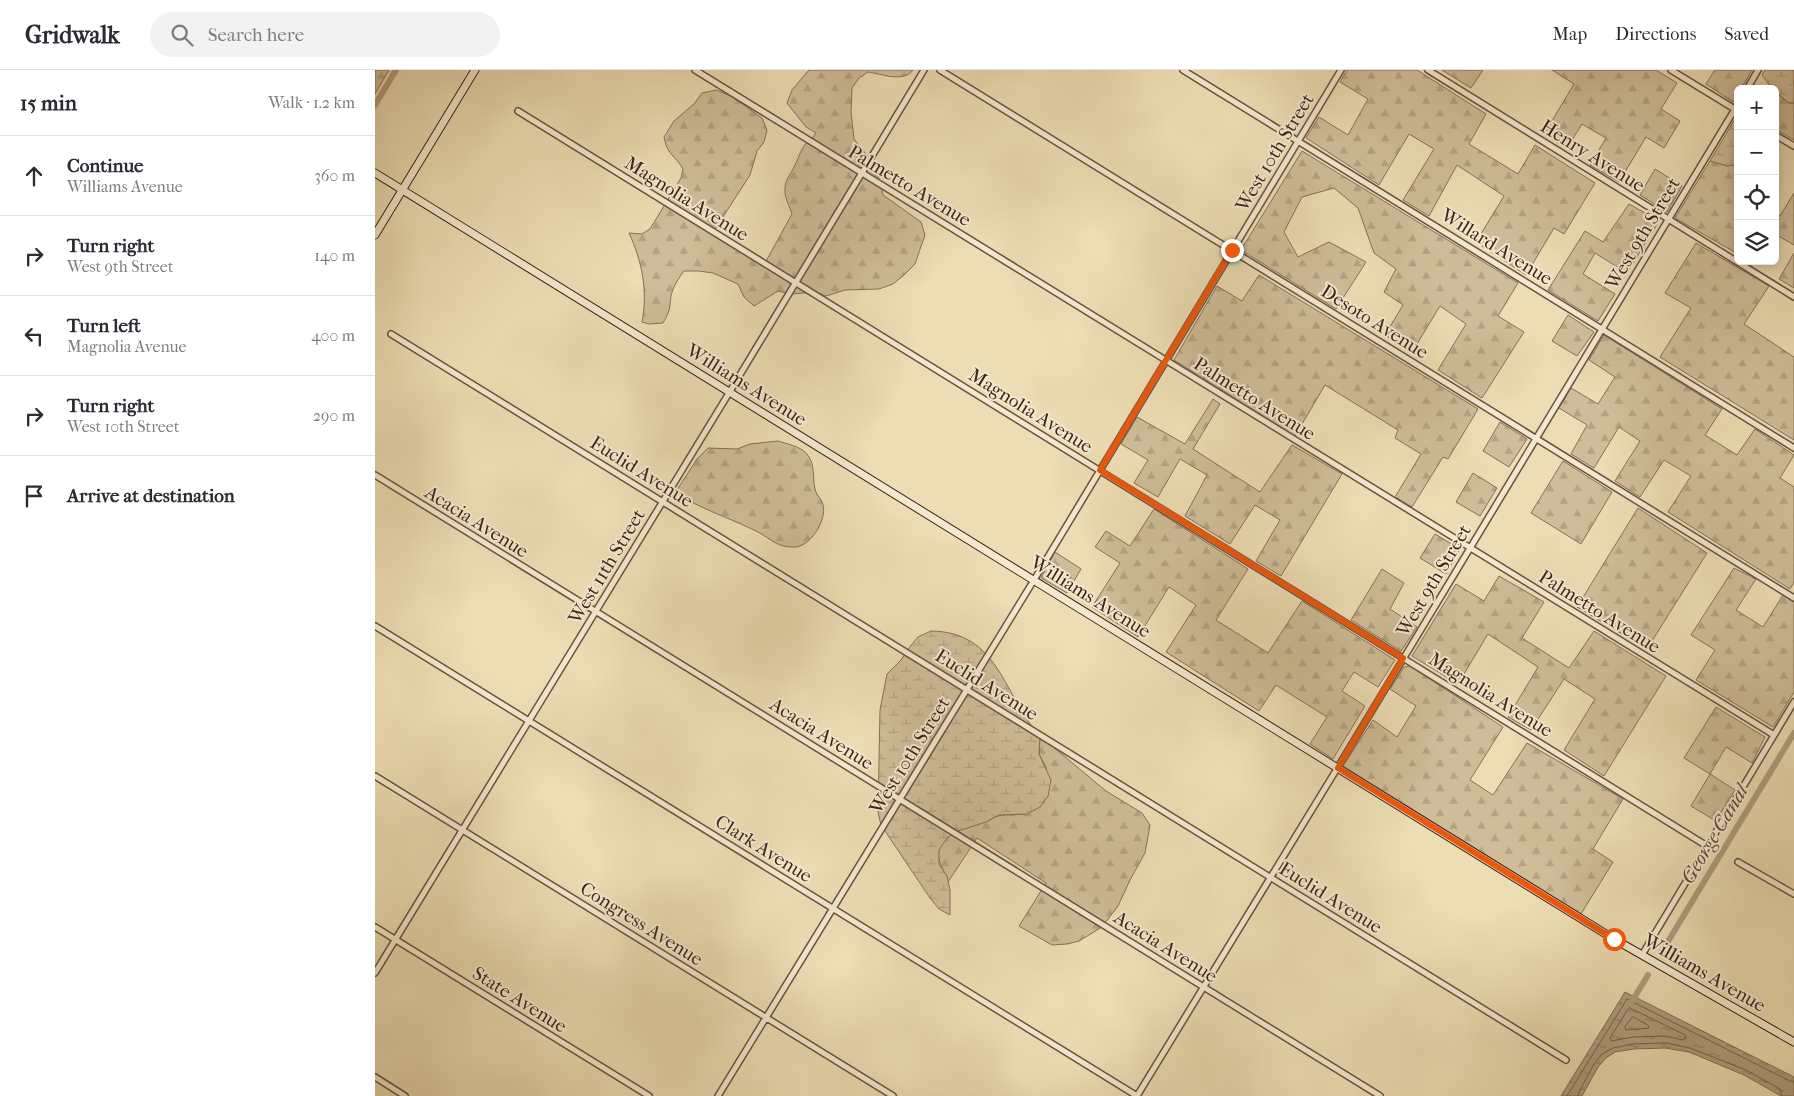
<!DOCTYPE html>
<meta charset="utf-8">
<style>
body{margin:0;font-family:"IM FELL French Canon",serif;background:#f2f2f3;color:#2b2b33}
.controls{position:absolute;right:15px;top:15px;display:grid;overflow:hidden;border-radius:8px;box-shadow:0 2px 12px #0003}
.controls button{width:45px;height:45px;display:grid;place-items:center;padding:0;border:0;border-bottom:1px solid #e1e1e2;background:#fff;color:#2b2b33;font:25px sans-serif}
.stop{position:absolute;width:15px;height:15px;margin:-11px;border:4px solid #ea580c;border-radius:50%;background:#fff}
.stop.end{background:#ea580c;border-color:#fff;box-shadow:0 1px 5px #0008}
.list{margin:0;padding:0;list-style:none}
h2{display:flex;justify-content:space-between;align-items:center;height:65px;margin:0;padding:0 20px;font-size:21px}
h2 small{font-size:16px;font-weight:400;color:#7c7c81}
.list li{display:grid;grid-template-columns:32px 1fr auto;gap:15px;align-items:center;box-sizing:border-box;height:80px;padding:0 20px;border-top:1px solid #e1e1e2}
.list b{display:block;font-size:19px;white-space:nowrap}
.list p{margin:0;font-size:16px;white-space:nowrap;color:#7c7c81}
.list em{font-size:16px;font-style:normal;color:#7c7c81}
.icon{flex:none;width:28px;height:28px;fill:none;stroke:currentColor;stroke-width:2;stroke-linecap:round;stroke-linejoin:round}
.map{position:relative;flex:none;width:1419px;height:1026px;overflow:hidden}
header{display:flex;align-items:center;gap:30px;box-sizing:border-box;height:70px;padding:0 25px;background:#fff;border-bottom:1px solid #e1e1e2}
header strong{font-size:24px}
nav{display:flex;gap:28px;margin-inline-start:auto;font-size:18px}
.search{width:350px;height:45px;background:#f2f2f3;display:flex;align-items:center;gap:12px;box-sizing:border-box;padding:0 18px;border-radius:28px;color:#7c7c81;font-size:19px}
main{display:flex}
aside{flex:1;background:#fff}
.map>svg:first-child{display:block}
.forest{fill:url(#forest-firs);stroke:#867058}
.wetland{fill:url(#wetland-marsh);stroke:#867058}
.water{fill:url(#water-ripples);stroke:#836d56}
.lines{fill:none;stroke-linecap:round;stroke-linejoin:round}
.shore{stroke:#77604c;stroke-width:1}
.canal{stroke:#b19e7f;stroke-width:6}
.street-casing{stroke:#69523f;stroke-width:8}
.secondary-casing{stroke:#3d2318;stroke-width:9}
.street{stroke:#f3e9ce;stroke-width:5}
.secondary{stroke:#f3e9ce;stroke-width:7}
.route{stroke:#ea580c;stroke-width:6}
.labels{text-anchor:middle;stroke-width:4;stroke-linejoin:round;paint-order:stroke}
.street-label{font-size:19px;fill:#3d2318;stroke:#f3e9ce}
.water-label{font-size:20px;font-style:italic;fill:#604837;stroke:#f3e9ce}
</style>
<header>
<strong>Gridwalk</strong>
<div class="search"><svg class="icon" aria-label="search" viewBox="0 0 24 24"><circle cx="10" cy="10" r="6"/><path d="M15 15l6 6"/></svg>Search here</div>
<nav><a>Map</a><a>Directions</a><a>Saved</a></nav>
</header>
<main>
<aside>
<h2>15 min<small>Walk · 1.2 km</small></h2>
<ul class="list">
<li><svg class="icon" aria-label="ahead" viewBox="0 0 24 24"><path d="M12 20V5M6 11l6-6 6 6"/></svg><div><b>Continue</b><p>Williams Avenue</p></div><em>360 m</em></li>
<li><svg class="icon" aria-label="right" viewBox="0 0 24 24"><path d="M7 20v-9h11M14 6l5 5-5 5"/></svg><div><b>Turn right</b><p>West 9th Street</p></div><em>140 m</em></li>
<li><svg class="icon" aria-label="left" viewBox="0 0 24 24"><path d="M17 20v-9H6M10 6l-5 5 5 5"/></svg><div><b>Turn left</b><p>Magnolia Avenue</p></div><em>400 m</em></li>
<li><svg class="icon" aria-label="right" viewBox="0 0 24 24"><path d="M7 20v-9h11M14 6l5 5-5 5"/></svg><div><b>Turn right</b><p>West 10th Street</p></div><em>290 m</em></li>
<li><svg class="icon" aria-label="arrive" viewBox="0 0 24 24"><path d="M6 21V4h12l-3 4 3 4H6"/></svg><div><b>Arrive at destination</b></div></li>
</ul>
</aside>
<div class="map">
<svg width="1419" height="1026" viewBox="0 0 1419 1026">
<defs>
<pattern id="forest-firs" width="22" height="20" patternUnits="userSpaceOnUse" patternTransform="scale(1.25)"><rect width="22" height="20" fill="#cfbd99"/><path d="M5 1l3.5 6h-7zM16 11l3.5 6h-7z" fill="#b3a283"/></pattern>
<pattern id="wetland-marsh" width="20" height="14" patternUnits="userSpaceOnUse" patternTransform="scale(1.25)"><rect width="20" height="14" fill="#cfbd99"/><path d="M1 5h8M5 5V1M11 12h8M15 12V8" fill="none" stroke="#b3a283"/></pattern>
<pattern id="water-ripples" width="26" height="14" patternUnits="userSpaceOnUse" patternTransform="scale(1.25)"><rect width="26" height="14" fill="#b19e7f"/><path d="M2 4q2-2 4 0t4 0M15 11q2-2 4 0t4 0" fill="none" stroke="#918067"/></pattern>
</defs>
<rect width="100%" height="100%" fill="#edddb4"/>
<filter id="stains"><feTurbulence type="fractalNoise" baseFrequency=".004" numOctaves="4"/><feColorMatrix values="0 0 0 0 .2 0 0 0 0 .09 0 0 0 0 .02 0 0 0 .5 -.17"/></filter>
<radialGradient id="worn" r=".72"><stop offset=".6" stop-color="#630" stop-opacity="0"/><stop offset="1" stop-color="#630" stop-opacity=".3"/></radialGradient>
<path class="forest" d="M0 0H14L0 24Z
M434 0H538C528 13 507 4 493 2L484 8 477 18 476 42 479 69 498 93 502 101 508 125 546 152 550 165 540 194 529 205 518 214 504 219 470 220 451 226 441 222 416 224 403 221 379 236 369 227 363 214 338 203 324 201H309C303 209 298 217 296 226 294 240 296 239 288 253L274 254 267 252C273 221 267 191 254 163L267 164 275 159 306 108 308 99C300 85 292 85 289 67L299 51 319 34 327 23 341 20 356 26 387 48 392 60 389 72 382 81 375 105 339 161 390 193 417 144C415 136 410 130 410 121 409 111 416 104 420 95 425 85 425 80 433 71H435L441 63 431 57 412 33 417 20Z
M972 0H1042L1111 44 1094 74 1143 104 1160 75 1220 113 1189 164 1179 158 1151 205 1101 172 1129 126 1082 95 1054 146 1028 130 1059 79 1034 64 1004 115 931 68 944 47 973 65 993 29 965 12Z
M1067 0H1108L1096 18Z
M1177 0H1281L1302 13 1286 39 1305 51 1289 78 1271 67 1244 112 1215 95 1231 68 1207 54 1192 78 1169 64 1199 14Z
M1340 0H1377L1366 19H1363V24L1358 32 1331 14Z
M1400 22 1414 33H1419V70L1400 59Z
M927 81 1143 213 1123 246 1149 262 1107 328 1063 300 1091 254 1065 236 1037 282 1010 265 1028 235 1009 222 1021 199 999 183 983 138 959 118 927 127 909 162 923 187 954 172 991 192 961 239 866 180Z
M1335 91 1353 96 1363 94V184L1300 148Z
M1280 99 1307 116 1292 142 1265 125Z
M1419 123V175L1400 164V143L1405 146Z
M1254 134 1284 151 1252 203 1220 183 1208 204 1240 224 1223 251 1173 220 1210 161 1228 172Z
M1321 173 1394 216 1369 254 1419 287V370L1285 287 1316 238 1290 223Z
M1419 183V218L1404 209Z
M884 205 1103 339 1073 389 1068 387 1037 437 1020 427 1046 384 1020 368 1023 360 950 315 920 366 799 290 842 216 867 231Z
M1193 245 1219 262 1202 286 1177 271Z
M1229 265 1347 339 1330 365 1362 385 1380 359 1419 385 1405 408 1419 417V512L1415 519 1293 442 1316 406 1289 390 1265 427 1240 411 1265 371 1244 357 1219 398 1196 384 1212 355 1184 338 1196 318 1223 334 1240 307 1214 290Z
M838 329 845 334 818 379 885 422 917 375 967 404 906 506 881 491 905 450 880 435 855 474 810 446 832 405 805 389 783 427 759 413 773 390 746 374 762 347 810 374Z
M1125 352 1152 369 1134 397 1108 381Z
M403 371C412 374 424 376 431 383 441 394 437 406 440 419 441 425 445 427 447 432 454 447 437 475 421 477 402 478 398 470 383 462 355 448 326 439 300 423L322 389 333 378 362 379 375 374Z
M1188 391 1237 422 1206 474 1156 443Z
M1098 403 1122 418 1105 446 1081 432Z
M1263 438 1332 483 1272 579 1202 537Z
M779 439 873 499 841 550 893 583 927 531 1020 590 1003 617 979 602 967 621 990 636 958 689 935 674 952 647 901 615 884 641 791 582 821 535 794 517 763 567 717 537 745 493 720 477 731 461 755 476Z
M1060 464 1085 479 1071 504 1045 488Z
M680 482 706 499 692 523 666 508Z
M1359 498 1381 509 1361 540 1388 557 1408 525 1419 532V622L1398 657 1321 610 1340 580 1316 565Z
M1007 499 1029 513 1015 539 1042 557 1026 581 976 550Z
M1124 506 1169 532 1147 568 1194 598 1219 561 1291 606 1229 706 1189 680 1220 629 1189 609 1156 660 1133 647 1163 597 1113 564 1083 614 1037 586 1081 514 1109 531Z
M1035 596 1128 657 1095 710 1118 725 1152 673 1248 729 1218 779 1238 792 1206 844 968 696 998 650 1022 667 1041 636 1015 619 1029 597Z
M1341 637 1390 667 1377 693 1351 677 1335 704 1360 720 1341 751 1316 736 1335 704 1309 688Z
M665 666 731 721 767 743 775 755 770 783 755 810 743 836 727 857 704 871 692 874 677 875 644 856 671 813 602 768 573 812C570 800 561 792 564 779 570 761 594 758 609 752 614 751 618 747 623 746 627 744 633 745 638 745 654 744 664 739 673 726L671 697 664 684Z"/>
<path class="wetland" d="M1390 0H1419V33H1414L1400 22V19L1396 17 1387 5Z
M1360 49 1363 50V94L1353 96 1335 91Z
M556 561C625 562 628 626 665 666L664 684 676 710 673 726 665 737 652 744 624 745 611 752 583 761 572 768 564 780V794L572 806 575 820V845L564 839 555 828 506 755 503 742 505 640 512 604 526 590 534 578 543 567Z"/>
<path class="water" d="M1250 922 1419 1007V1026H1406L1369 1005 1314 982 1290 978 1259 979 1240 982 1231 988 1223 997 1207 1026H1186Z"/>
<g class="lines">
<path class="shore" d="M1255 938 1310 965 1311 968 1308 970 1290 966 1258 967 1236 971 1235 968 1253 939Z
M1258 947 1273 955 1274 958 1251 960 1250 957Z
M1192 1026 1252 929 1415 1011 1419 1012
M1203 1026 1204 1022 1219 994 1227 984 1238 978 1258 974 1291 973 1315 978 1371 1000 1405 1019 1407 1026"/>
<path class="canal" d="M0 35 21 0
M1286 883 1419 663
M1256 933 1273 905"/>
<defs>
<path id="street" d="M320 0 1399 665
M565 0 1419 528
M808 0 1419 378
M1053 0 1419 227
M1296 0 1363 41
M1372 19 1383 0
M143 41 1332 776
M1400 65 1419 76
M16 264 1191 990
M0 405 1005 1026
M0 556 762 1026
M0 706 518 1026
M1363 792 1419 824
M0 857 274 1026
M1267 885 1419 632
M0 903 354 323 549 0
M0 1007 30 1026
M343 1026 659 510 966 0
M762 1026 963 697 1363 34"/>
<path id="secondary" d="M0 103 1239 869 1419 972
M0 165 100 0"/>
</defs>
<use href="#street" class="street-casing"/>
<use href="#secondary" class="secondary-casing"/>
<use href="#street" class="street"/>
<use href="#secondary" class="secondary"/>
</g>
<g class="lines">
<path class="route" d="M857 180 725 400 1028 588 963 698 1239 869"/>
</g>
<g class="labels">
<g class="street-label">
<text transform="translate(899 82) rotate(-59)" y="7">West 10th Street</text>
<text transform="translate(1218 85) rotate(32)" y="7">Henry Avenue</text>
<text transform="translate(535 115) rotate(31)" y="7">Palmetto Avenue</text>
<text transform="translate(312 128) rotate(32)" y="7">Magnolia Avenue</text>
<text transform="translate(1267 163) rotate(-59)" y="7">West 9th Street</text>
<text transform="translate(1122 176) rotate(32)" y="7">Willard Avenue</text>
<text transform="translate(1000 251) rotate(32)" y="7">Desoto Avenue</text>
<text transform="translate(372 314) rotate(32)" y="7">Williams Avenue</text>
<text transform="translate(880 328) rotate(32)" y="7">Palmetto Avenue</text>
<text transform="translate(656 340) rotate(32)" y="7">Magnolia Avenue</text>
<text transform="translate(267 401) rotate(32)" y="7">Euclid Avenue</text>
<text transform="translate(102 451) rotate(32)" y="7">Acacia Avenue</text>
<text transform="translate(231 496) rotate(-59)" y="7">West 11th Street</text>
<text transform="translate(1058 510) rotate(-59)" y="7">West 9th Street</text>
<text transform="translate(716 526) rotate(32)" y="7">Williams Avenue</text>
<text transform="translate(1225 541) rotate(32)" y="7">Palmetto Avenue</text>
<text transform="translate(612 614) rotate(32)" y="7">Euclid Avenue</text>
<text transform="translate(1116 624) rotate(32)" y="7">Magnolia Avenue</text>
<text transform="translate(447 663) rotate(32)" y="7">Acacia Avenue</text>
<text transform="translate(534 685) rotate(-58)" y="7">West 10th Street</text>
<text transform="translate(389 778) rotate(32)" y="7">Clark Avenue</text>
<text transform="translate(956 827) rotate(32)" y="7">Euclid Avenue</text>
<text transform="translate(267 853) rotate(32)" y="7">Congress Avenue</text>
<text transform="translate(791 876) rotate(32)" y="7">Acacia Avenue</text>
<text transform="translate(1330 902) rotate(30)" y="7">Williams Avenue</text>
<text transform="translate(145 929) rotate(32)" y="7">State Avenue</text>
</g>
<g class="water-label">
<text transform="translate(1339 764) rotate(-59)" y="7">George Canal</text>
</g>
</g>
<rect width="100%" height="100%" filter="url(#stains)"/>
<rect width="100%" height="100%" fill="url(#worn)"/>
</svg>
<div class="controls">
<button>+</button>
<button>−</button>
<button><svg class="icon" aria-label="locate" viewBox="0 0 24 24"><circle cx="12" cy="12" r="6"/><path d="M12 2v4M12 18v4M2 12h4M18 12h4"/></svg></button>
<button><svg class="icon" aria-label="layers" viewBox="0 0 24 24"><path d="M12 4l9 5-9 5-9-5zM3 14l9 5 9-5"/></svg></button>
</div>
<div class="stop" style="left:1239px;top:869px"></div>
<div class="stop end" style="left:857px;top:180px"></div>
</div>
</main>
